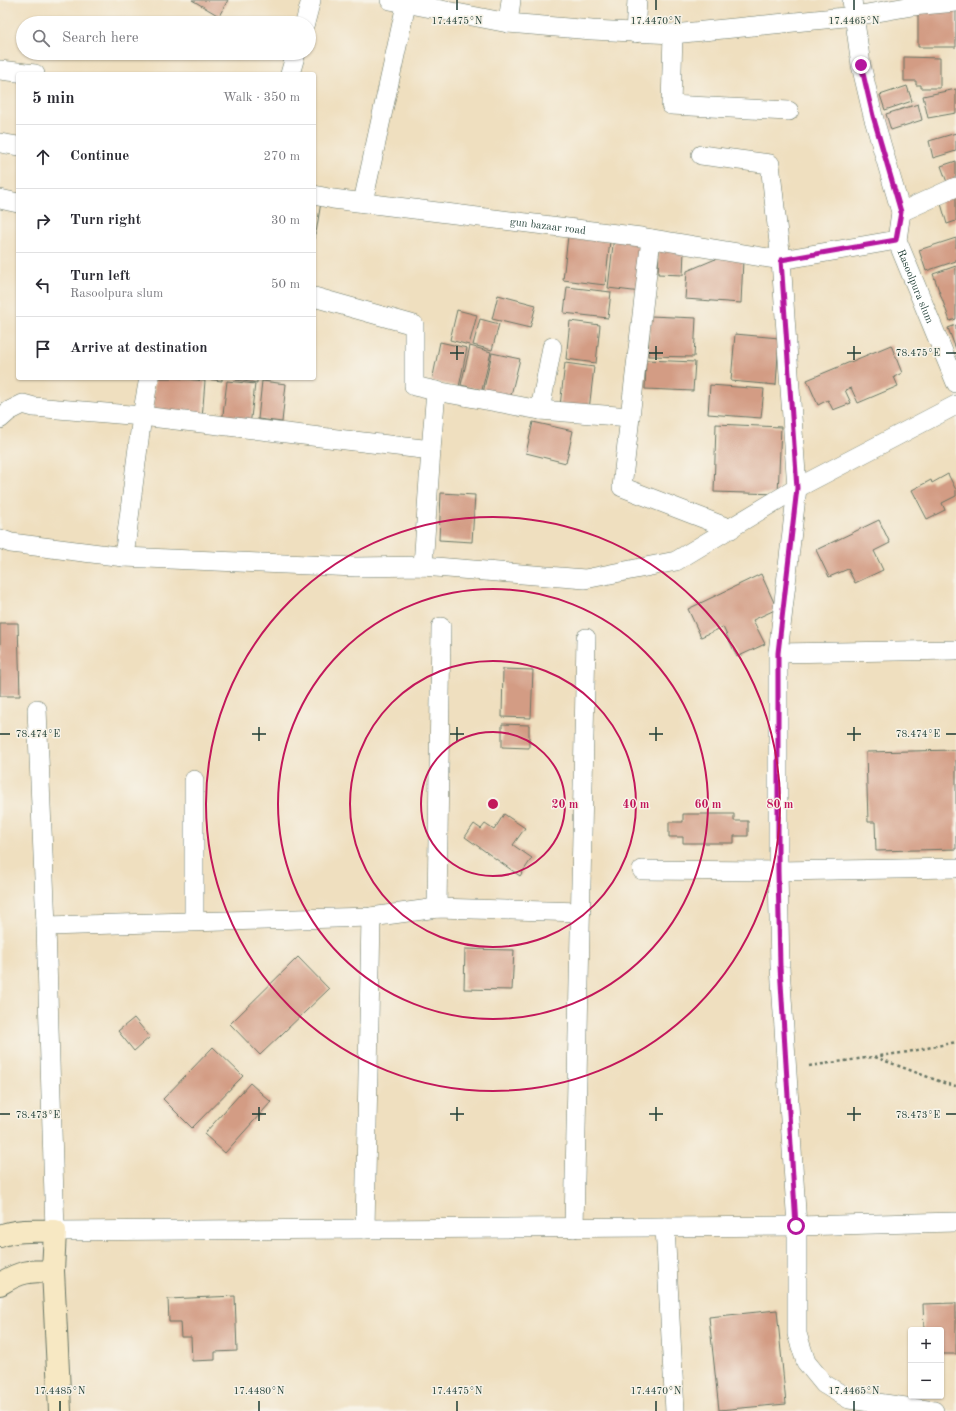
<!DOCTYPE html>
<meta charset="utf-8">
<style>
body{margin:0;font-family:"Old Standard TT",serif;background:#f7f7f7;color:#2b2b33}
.controls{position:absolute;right:12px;bottom:12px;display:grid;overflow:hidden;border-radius:4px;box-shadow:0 1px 3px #0004}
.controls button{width:36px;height:36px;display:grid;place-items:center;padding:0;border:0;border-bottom:1px solid #e1e1e2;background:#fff;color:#2b2b33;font:20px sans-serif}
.stop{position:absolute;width:12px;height:12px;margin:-9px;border:3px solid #b5179e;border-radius:50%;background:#fff}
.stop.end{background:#b5179e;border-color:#fff;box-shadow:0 1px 4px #0008}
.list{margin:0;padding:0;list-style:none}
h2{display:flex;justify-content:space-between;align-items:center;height:52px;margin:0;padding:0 16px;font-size:17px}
h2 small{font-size:13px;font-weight:400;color:#7c7c81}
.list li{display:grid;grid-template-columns:26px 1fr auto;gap:12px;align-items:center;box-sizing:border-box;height:64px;padding:0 16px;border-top:1px solid #e1e1e2}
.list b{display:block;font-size:15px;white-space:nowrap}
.list p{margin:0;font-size:13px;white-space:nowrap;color:#7c7c81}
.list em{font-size:13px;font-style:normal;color:#7c7c81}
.icon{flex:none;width:22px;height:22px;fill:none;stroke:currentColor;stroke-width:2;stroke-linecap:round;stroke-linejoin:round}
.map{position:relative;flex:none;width:956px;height:1411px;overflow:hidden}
.search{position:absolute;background:#fff;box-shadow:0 1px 3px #0004;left:16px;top:16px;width:300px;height:44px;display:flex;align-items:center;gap:10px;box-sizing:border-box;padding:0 14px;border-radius:22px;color:#7c7c81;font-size:15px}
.panel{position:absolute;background:#fff;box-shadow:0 1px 3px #0004;left:16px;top:72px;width:300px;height:308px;border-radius:4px}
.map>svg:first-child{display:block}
.building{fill:#d39c84}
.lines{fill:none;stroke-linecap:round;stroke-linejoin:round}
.street-casing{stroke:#687665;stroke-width:20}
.secondary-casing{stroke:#687665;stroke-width:24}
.path{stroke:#687665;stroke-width:2.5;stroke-dasharray:3 3;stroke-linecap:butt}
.street{stroke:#fff;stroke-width:19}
.secondary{stroke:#f7e8c3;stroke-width:22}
.route{stroke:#b5179e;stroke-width:5}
.ticks{fill:none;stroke:#1f3d34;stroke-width:1.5}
.ring{fill:none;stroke:#c2185b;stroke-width:2}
.labels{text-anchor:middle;stroke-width:3;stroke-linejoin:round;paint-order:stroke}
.street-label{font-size:11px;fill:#1f3d34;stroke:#f7f3e8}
.ticks-label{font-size:10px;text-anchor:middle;fill:#1f3d34;stroke:#f7f3e8;stroke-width:3;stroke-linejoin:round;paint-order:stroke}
.centre{fill:#c2185b;stroke:#f7f3e8;stroke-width:2}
.ring-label{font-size:12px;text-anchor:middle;font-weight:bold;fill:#c2185b;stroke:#f7f3e8;stroke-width:3;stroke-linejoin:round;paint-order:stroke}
</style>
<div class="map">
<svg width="956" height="1411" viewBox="0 0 956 1411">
<rect width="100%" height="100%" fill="#f7f3e8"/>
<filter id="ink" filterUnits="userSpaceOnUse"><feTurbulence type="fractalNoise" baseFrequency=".025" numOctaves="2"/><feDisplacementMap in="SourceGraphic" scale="8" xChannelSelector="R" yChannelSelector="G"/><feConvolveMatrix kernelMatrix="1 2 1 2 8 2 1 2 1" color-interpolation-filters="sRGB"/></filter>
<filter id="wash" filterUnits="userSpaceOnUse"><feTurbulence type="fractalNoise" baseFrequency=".012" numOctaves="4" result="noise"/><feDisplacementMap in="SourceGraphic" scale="16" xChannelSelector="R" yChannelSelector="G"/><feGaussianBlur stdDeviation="0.9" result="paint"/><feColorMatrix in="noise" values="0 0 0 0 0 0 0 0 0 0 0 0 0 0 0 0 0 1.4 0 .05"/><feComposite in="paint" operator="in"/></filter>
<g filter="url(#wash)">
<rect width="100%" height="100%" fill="#efdfbf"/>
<g id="blocks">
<path class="building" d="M192 0H228L219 16Z
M956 8V47H918V9Z
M904 57 940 58V88H921V85H916V81H904Z
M907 86 912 101 885 110 880 95Z
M956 89V113L928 118 923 96Z
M918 104 922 120 891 130 886 114Z
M956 133V151L933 158 929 141Z
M956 161V182L948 185 941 166Z
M956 191V221L947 224 939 197Z
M314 200 321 202 315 239H314Z
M568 236 610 241 605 285 563 280Z
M614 236 646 240 641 292 608 288Z
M956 238V261L926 271 919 250Z
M659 249 684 250 683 275 658 274Z
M718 258 743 260 741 303 685 299 687 271Z
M956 266V319L950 321 933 274Z
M567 287 611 292 608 318 564 313Z
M498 295 536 305 530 328 492 319Z
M457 310 477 315 469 345 450 340Z
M650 316 696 318 694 357 648 356Z
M480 319 499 324 492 350 473 345Z
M570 321 600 325 596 363 566 359Z
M956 325V349L948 328Z
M735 334 779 338 776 385 731 381Z
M440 342 467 348 459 387 432 381Z
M891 345 902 373 894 377 898 386 858 403 851 388 845 390 851 403 833 410 828 400 818 405 807 380Z
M470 346 491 352 482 390 461 385Z
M492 353 520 359 510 399 483 393Z
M646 360 695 362 693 391 645 389Z
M565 363 594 367 589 410 560 406Z
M155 378H175L205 381 202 419 152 414Z
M206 378H222V381L206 379Z
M237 378H257V383L236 380Z
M227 381 255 384 250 426 222 423Z
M262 381 286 384 282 422 258 419Z
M710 385 764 389 761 418 708 414Z
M533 422 573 431 566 463 526 453Z
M716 424 781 427 778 494 714 492Z
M948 474 956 490V496L942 503 945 510 927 519 912 490 931 480 932 483Z
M441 493 475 495 472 542 439 540Z
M879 520 890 543 874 551 883 570 855 583 848 569 829 577 816 550Z
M761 574 777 609 753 620 765 644 737 657 723 627 701 637 688 609Z
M0 623H18L20 696H0Z
M503 669 533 670 531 718 502 717Z
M502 724 529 725V748L502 747Z
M956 750V849L876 851 875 822H868L866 752Z
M504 814 525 828 513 845 532 858 520 876 465 837 474 824 481 829 485 824 494 830Z
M683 814H734V821H748V836H734V843H683V837H669V822H683Z
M465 949 514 950 512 990 464 989Z
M298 957 329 989 260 1055 230 1024Z
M134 1018 150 1037 134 1051 118 1031Z
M213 1047 243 1076 192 1128 163 1099Z
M250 1083 271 1102 225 1153 204 1134Z
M235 1296 237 1351 215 1352V1360L192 1361 191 1337H181L180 1322H169L168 1299Z
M956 1303V1354H941V1330H924L923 1304Z
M777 1310 786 1404 719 1410 709 1317Z"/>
</g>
</g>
<g filter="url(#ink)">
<use href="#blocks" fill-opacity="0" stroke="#687665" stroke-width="1"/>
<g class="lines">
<defs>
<g id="street">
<path d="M390 0 508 23 592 30 673 34 855 16 912 6 956 2"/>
<path id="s1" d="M852 0 861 65 873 116 901 212 897 240 956 383"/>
<path d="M305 23 311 0"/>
<path d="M508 23 511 0"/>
<path d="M635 33 637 0"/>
<path d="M673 34 671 105 789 111"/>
<path d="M0 70 35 74"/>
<path d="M290 74 296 53"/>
<path d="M0 143 18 146"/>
<path id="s2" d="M314 195 333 199 641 237 781 260 770 164 701 155"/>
<path d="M0 199 18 203"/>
<path d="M363 202 407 0"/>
<path d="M901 212 956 187"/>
<path d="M897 240 781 260 797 488 778 653V871L780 967 797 1226V1334L806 1362 824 1384 849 1399 934 1411"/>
<path d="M314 297 414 325V386L436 391 431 450"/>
<path d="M436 391 540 410 630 417 622 487 731 529"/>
<path d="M540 410 552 347"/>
<path d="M630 417 651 239"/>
<path d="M0 419 9 411 23 404 34 407 142 416 431 450 423 566"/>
<path d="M0 539 11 543 124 557 356 567 423 566 585 579 676 561 797 488 956 405"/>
<path d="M124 557 142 416 149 378"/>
<path d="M778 653 956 650"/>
<path d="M37 709 46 926 55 1231 797 1226 956 1222"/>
<path d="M194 780V921"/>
<path d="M642 870 778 871 956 868"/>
<path d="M437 908 441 627"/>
<path d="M46 926 371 917 437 908 581 912"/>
<path d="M665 1227 675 1411"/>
<path d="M574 1228 586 638"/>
<path d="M365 1229 371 917"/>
</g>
<path id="secondary" d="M0 1236C17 1229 37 1231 55 1231L53 1271 60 1411
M0 1284C21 1271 29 1271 53 1271"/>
</defs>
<use href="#street" class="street-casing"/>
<use href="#secondary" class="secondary-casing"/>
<path class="path" d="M875 1057 944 1083 956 1086
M809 1066 908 1052 956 1042"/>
<use href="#street" class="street"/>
<use href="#secondary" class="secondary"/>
</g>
</g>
<g class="lines" filter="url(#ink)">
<path class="route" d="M796 1226 780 967 778 871V653L797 488 781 260 896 240 901 212 873 116 861 65"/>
</g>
<path class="ticks" d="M457 0V10M656 0V10M854 0V10M457 346V360M656 346V360M854 346V360M450 353H464M649 353H663M847 353H861M946 353H956M259 727V741M457 727V741M656 727V741M854 727V741M0 734H10M252 734H266M450 734H464M649 734H663M847 734H861M946 734H956M259 1107V1121M457 1107V1121M656 1107V1121M854 1107V1121M0 1114H10M252 1114H266M450 1114H464M649 1114H663M847 1114H861M946 1114H956M60 1401V1411M259 1401V1411M457 1401V1411M656 1401V1411M854 1401V1411"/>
<g class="ring">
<circle cx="493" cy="804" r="72"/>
<circle cx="493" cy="804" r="143"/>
<circle cx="493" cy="804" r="215"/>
<circle cx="493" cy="804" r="287"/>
</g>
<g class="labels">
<g class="street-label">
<text dy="4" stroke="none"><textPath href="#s2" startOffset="236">gun bazaar road</textPath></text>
<text dy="4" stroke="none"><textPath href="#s1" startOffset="296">Rasoolpura slum</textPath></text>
</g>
</g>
<g class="ticks-label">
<text x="457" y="24">17.4475°N</text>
<text x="656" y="24">17.4470°N</text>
<text x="854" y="24">17.4465°N</text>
<text x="918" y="356">78.475°E</text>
<text x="918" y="737">78.474°E</text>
<text x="38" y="737">78.474°E</text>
<text x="918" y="1118">78.473°E</text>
<text x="38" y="1118">78.473°E</text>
<text x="60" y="1394">17.4485°N</text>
<text x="259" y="1394">17.4480°N</text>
<text x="457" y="1394">17.4475°N</text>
<text x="656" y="1394">17.4470°N</text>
<text x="854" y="1394">17.4465°N</text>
</g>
<circle cx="493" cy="804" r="6" class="centre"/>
<g class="ring-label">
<text x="565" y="808">20 m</text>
<text x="636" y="808">40 m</text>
<text x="708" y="808">60 m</text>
<text x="780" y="808">80 m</text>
</g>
</svg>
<div class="controls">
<button>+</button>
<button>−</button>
</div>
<div class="stop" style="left:796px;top:1226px"></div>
<div class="stop end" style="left:861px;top:65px"></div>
<div class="search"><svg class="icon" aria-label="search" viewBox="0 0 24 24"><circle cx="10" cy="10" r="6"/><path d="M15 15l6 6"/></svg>Search here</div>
<section class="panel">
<h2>5 min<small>Walk · 350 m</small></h2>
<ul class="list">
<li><svg class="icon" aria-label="ahead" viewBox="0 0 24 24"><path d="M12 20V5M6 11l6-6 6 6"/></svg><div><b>Continue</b></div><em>270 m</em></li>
<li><svg class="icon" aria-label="right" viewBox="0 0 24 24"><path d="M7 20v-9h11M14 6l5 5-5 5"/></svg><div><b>Turn right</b></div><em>30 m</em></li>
<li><svg class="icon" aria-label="left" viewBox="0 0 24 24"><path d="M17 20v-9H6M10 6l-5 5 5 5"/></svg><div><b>Turn left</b><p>Rasoolpura slum</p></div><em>50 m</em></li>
<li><svg class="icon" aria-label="arrive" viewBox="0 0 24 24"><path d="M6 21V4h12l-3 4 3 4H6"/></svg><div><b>Arrive at destination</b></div></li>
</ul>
</section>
</div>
